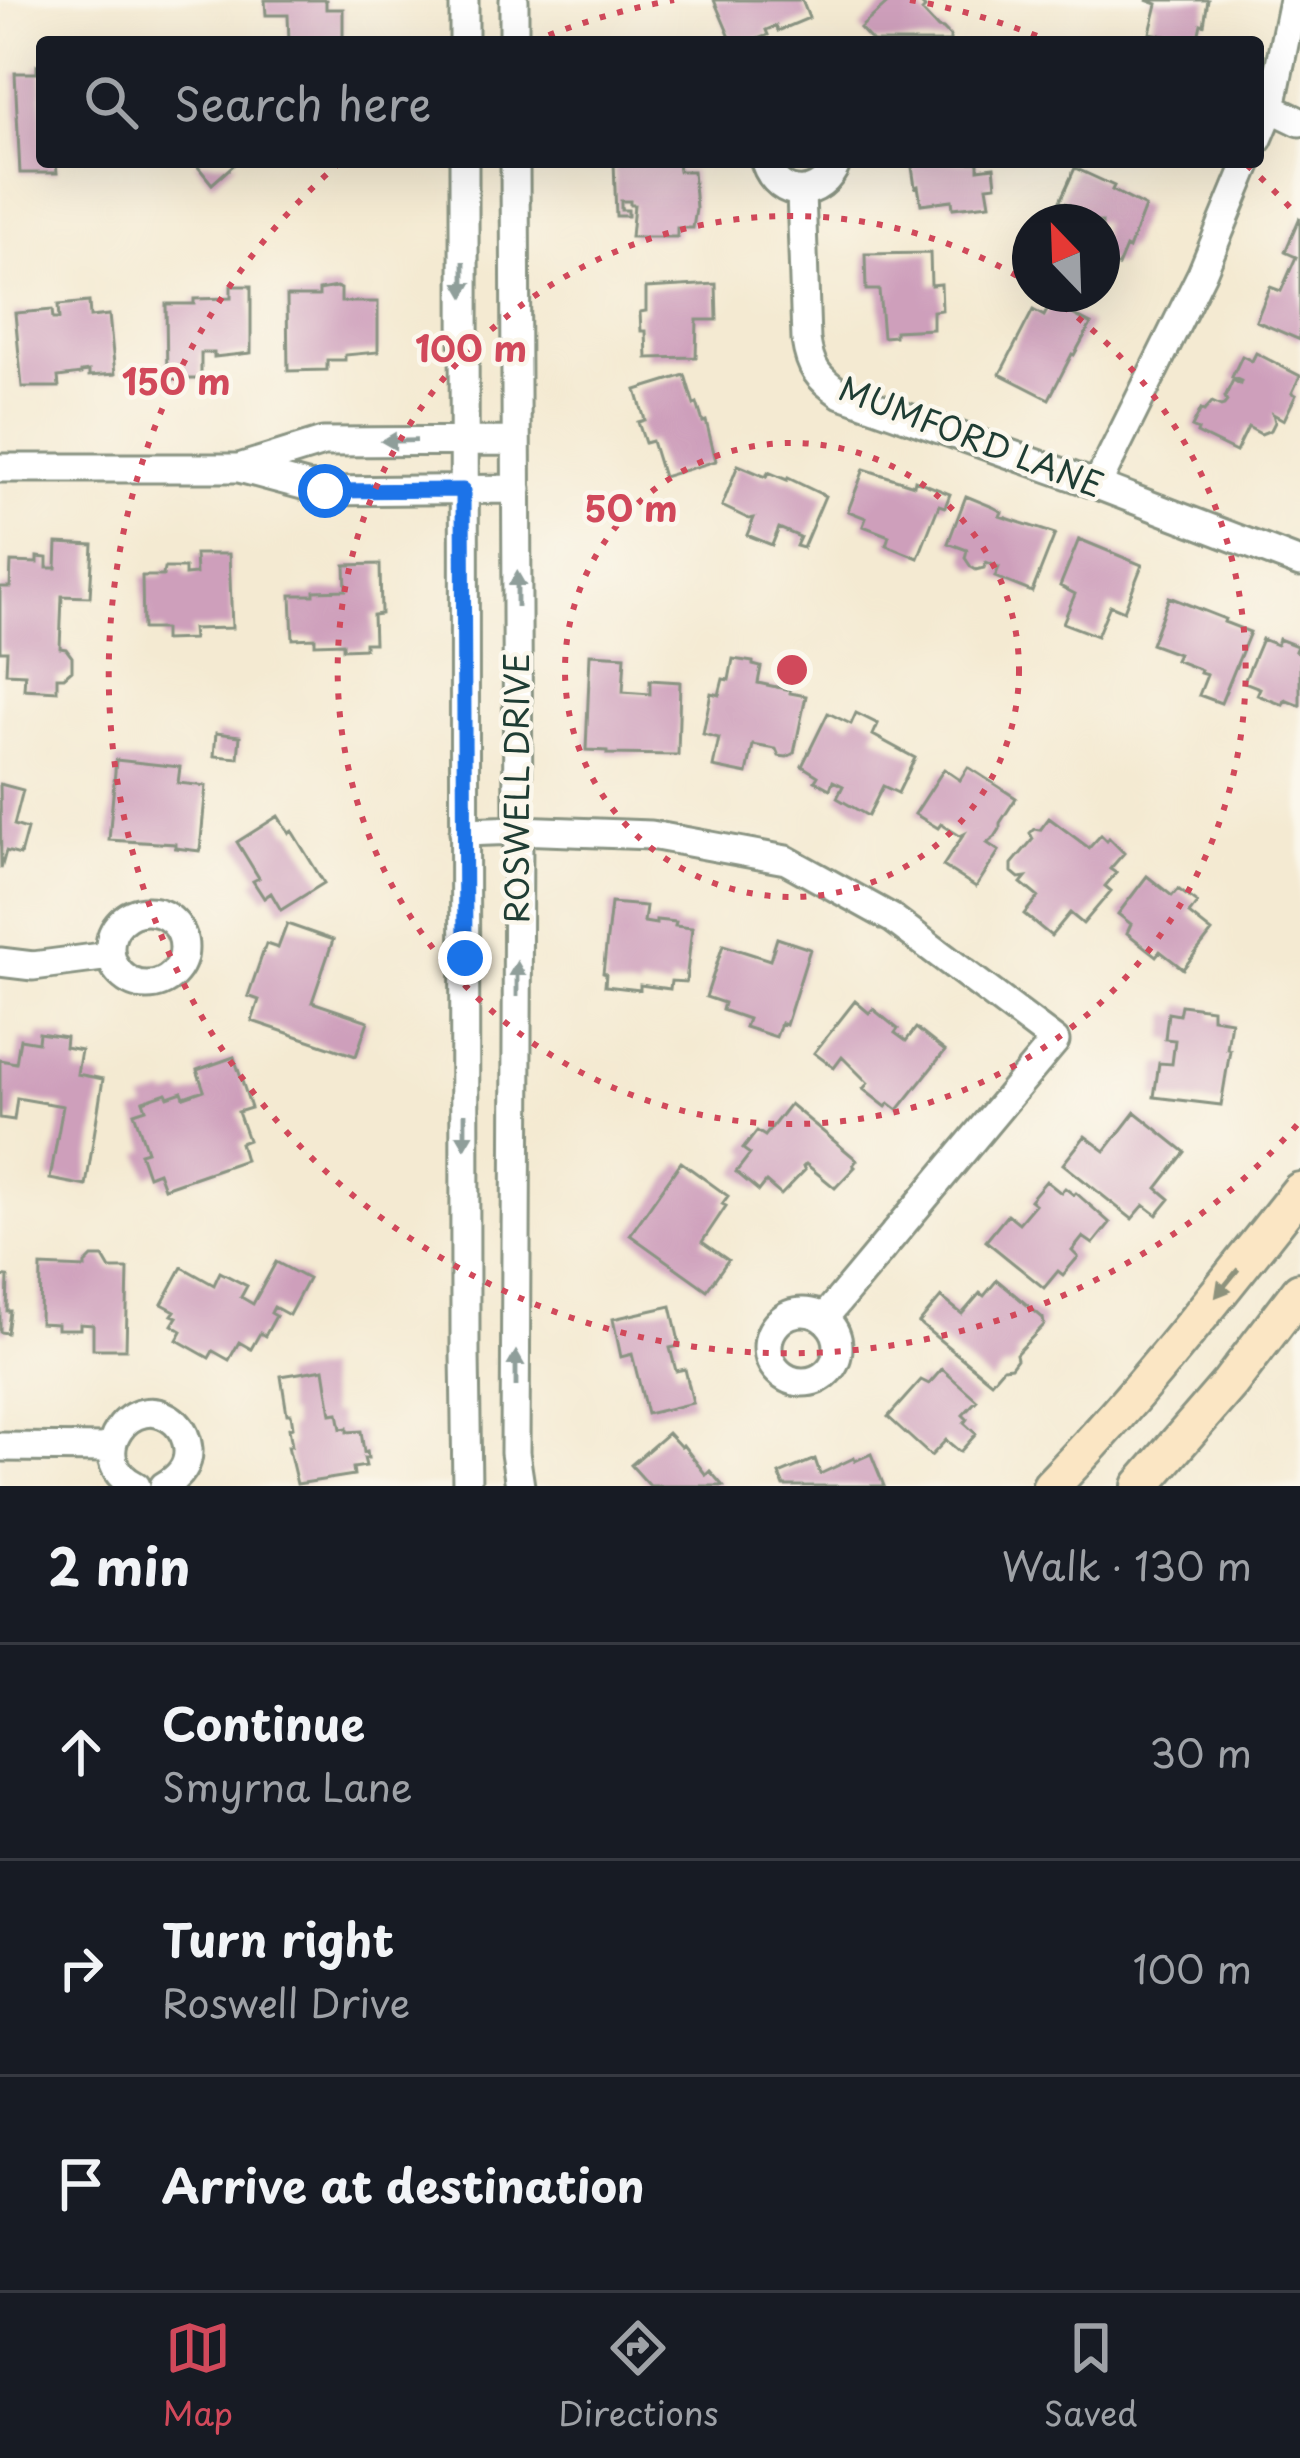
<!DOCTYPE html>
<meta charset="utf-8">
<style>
body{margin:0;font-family:"Playpen Sans",sans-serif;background:#20242c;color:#f1f3f6}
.compass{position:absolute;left:1012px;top:204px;width:108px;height:108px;border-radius:50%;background:#171b24;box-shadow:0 12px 48px #0002;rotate:337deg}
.stop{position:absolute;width:36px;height:36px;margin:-27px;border:9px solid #1a73e8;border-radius:50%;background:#fff}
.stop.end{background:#1a73e8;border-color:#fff;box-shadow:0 3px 12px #0008}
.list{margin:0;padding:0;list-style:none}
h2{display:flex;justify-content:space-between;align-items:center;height:156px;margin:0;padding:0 48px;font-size:51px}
h2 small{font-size:39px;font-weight:400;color:#9ea1a6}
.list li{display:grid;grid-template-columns:78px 1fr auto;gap:36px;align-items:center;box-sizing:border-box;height:216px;padding:0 48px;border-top:3px solid #363941}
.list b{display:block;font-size:45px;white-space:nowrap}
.list p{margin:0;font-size:39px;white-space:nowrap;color:#9ea1a6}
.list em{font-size:39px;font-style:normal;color:#9ea1a6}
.icon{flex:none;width:66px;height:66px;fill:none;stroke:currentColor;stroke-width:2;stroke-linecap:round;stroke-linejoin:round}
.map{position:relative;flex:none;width:1300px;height:1486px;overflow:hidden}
.search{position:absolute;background:#171b24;box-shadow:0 12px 48px #0002;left:36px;right:36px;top:36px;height:132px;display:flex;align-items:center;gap:30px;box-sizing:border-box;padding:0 42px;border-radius:12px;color:#9ea1a6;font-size:45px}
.sheet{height:804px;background:#171b24}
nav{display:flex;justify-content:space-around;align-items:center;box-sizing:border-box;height:168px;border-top:3px solid #363941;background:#171b24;font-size:33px;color:#9ea1a6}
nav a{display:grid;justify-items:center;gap:6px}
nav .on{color:#d1495b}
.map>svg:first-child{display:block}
.building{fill:#ce9fbb}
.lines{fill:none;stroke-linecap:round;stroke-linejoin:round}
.street-casing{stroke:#8a9483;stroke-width:33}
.secondary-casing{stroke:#8a9483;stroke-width:42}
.street{stroke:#fff;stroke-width:27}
.secondary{stroke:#fbe6c4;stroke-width:36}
.oneway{fill:#8f9e9a}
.oneway2{fill:#8d927c}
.route{stroke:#1a73e8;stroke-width:15}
.ring{fill:none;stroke:#d1495b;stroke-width:6;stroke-dasharray:6 12}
.labels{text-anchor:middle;stroke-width:9;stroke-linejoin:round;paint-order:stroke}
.street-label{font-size:33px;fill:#1f3d34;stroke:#fbf7ec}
.centre{fill:#d1495b;stroke:#fbf7ec;stroke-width:6}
.ring-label{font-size:36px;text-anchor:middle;font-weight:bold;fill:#d1495b;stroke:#fbf7ec;stroke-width:9;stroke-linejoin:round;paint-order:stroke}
</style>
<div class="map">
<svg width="1300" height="1486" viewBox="0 0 1300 1486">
<rect width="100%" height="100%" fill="#fbf7ec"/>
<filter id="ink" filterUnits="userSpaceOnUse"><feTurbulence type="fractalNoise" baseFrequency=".00833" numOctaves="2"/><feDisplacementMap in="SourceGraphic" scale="24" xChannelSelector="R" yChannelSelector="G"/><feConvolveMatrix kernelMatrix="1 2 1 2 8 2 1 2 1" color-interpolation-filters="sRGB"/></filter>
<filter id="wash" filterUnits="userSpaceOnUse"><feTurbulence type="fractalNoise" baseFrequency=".004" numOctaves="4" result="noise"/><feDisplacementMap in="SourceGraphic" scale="48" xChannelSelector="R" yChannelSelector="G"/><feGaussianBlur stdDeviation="2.7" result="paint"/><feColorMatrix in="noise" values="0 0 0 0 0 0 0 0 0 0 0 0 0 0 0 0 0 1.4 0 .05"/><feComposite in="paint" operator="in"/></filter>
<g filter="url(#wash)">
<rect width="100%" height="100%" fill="#f4ead2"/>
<g id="blocks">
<path class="building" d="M265 0H326V9H343V40L289 42 288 15H266Z
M714 0H802L809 18 778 31 776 26 766 30 768 35 750 42 748 39 732 42Z
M891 0H912L915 3 918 1 925 8 922 11 938 28 943 29 950 36V42H873L860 28Z
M1146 0H1208L1204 25 1201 24 1197 42 1150 33 1157 4Z
M37 65H42V162H56L57 173H20L15 73H37Z
M194 162H237L212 184Z
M614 162H678L679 171H693L696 209 693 228H677V237H631L634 205H630V201H621V210H628V216H616Z
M915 162H978V169L994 167 996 185 987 186 990 204 953 208 952 200 921 204 918 186 915 187 912 167 915 166Z
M1075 168 1114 186 1112 190 1145 207 1129 249 1126 247 1118 266 1102 259V222H1080L1064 213 1068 204 1060 201Z
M1300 217V340L1256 321 1270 287 1281 291 1296 257 1285 252Z
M930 253 931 285 941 284 942 310 933 311V329L895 331V336L883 337 879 290H866L865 254Z
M716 284 717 320H697L696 357 647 358 646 331H641L640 312 646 311V288Z
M231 286H251V353L214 357V353H201V379H167L166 304H194V299L231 298Z
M336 287 341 289V302H378V352L345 355V360H327V370L288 371 287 296H319V290Z
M89 302 90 317 109 315 115 374 89 376V371L81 372V374L58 377 59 387H22L15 313 52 310 53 319H59L58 305Z
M1051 303 1091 324 1074 355 1072 354 1049 399 1000 374 1033 310 1044 316Z
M1256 353 1300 376 1292 393 1296 395 1284 420 1273 414 1275 422 1271 430 1261 434 1248 427 1236 452 1197 433 1198 430 1192 427 1201 409 1204 411 1212 402 1221 406 1224 405 1227 401 1225 397 1233 380 1240 384 1241 381 1232 377 1242 356 1252 361Z
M685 375 694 405 697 403 703 422 706 421 716 461 663 477 652 441 645 443 638 422 645 420 636 390Z
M738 465 766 477 768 472 787 480 788 478 825 496 803 548 796 546 800 537 779 528 772 545 747 535 754 518 749 519 722 506Z
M864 469 914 485 915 480 950 494 945 507 939 505 918 558 886 545 889 536 863 526 866 518 848 511Z
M966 496 993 507 1002 512 1000 516 1055 534 1032 592 995 577 999 567 986 562 984 568 976 570 971 567 965 558 967 550 948 543Z
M1079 539 1142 565 1124 611 1110 605 1097 636 1063 623 1075 594 1060 586Z
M57 543 93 545 90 597 62 596 60 648 66 649 72 657V670L64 677H57V691L24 689 25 674 6 673 7 651H0V587H10L11 562 37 563V557L47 558V568H56Z
M195 554H229L232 628 192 629 193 639 164 640V629H143L142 576H163L164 568H185V575L196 574Z
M380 564 381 614 373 615 374 643H365V648L343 649V643L315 644V638L293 639 291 595H314V591L346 590 345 565Z
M1169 597 1225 619 1224 622 1250 632 1221 703 1199 695 1207 675 1200 673 1201 670 1175 660 1178 654 1151 644Z
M1262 639 1277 645 1279 639 1297 646 1295 651 1300 653V706L1285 700 1283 705 1257 695 1260 688 1244 682Z
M590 654 625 656 623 692 650 694V680L680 682 678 755 607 754V751L586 750Z
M733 659 753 662V665L761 667 758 683 790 690V693L806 696 794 753 787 757 779 756 776 749 753 745 747 774 713 767 719 738 703 734 711 693 719 695 723 679 729 680Z
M828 713 851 724 856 713 878 724 873 735 915 758 898 793 883 786 868 816 837 798 843 786 833 781 830 789 815 781 818 776 802 766Z
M216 733 240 736 238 758 214 756Z
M116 760 180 767 178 783 206 786 200 851 175 848V844L109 840Z
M968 767 1016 798 1000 823V829L995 837 987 843 999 851 976 887 943 866 964 834 960 836 941 824 938 828 915 814 944 769 960 780Z
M0 784 23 790 14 825 27 829 20 855 6 851 1 869Z
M278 816 289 833 292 831 324 883 281 910 271 893 264 898 253 881 259 878 237 842Z
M1049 818 1089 848 1101 835 1107 841 1109 838 1124 853 1110 869 1116 873 1105 886 1111 891 1083 924 1070 913 1051 936 1024 914 1038 897 1021 883 1026 877 1019 878 1012 872V864L1033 839 1030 833 1034 829 1040 830Z
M1147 876 1172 896 1178 889 1197 903 1189 914 1212 932 1183 969 1160 951 1156 956 1127 933 1131 924 1118 914Z
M611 903 646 906 644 922 656 924V920L676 922 675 926 692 928 686 982 671 981 670 989 640 985V990L605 986 606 974 603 973Z
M287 924 333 940 312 1002 368 1021 356 1056 252 1021 259 1000 248 996 266 944 278 948Z
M777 938 810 949 786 1025 781 1023 776 1037 745 1027 748 1019 722 1010 724 1003 706 997 723 945 770 960Z
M855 1001 869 1013 873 1009 898 1029 895 1033 906 1041 916 1028 945 1051 898 1110 889 1103 886 1107 863 1089 868 1083 842 1057 834 1068 814 1053Z
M1181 1005 1212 1009V1018L1231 1021 1227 1049 1230 1050 1221 1105 1154 1097 1159 1063 1172 1064 1175 1040 1165 1039 1168 1013 1179 1015Z
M39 1033 66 1037 65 1047 81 1050 77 1074 103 1079 86 1186 50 1179 63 1106 17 1098 14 1120 0 1118V1060L16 1063 20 1039 38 1042Z
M234 1057 251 1108 238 1112 248 1140 240 1143 245 1160 164 1188 158 1172 148 1176 140 1153 147 1151 134 1113 146 1109 143 1101 166 1093 168 1097 182 1092 184 1097 204 1090 197 1070Z
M790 1104 857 1160 853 1165 855 1167 835 1188 806 1164 803 1167 805 1170 781 1195 766 1182 759 1191 736 1172 750 1154 743 1149 757 1131 765 1136Z
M1135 1112 1185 1152 1157 1188 1170 1199 1157 1215 1144 1205 1132 1219 1063 1164 1085 1136 1105 1151Z
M681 1162 728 1196 722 1204 726 1206 702 1242 728 1260 707 1290 630 1235Z
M1046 1181 1061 1193 1065 1188 1074 1195 1076 1193 1110 1223 1093 1244 1083 1237 1072 1251 1078 1257 1063 1275 1058 1271 1044 1288 986 1241 1008 1214 1019 1223 1035 1204 1030 1200Z
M92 1257H103L110 1269H128L126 1349H93V1325L80 1324V1329H57V1324L40 1323 41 1266 85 1268V1264Z
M276 1262 308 1279 289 1315 274 1307 271 1313 276 1316 265 1336 260 1333 251 1349 239 1342 229 1360 213 1351 209 1358 177 1340 182 1331 172 1325 177 1317 172 1315 175 1311 162 1304 182 1267 214 1285 220 1272 247 1286 241 1297 253 1304Z
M0 1276 8 1277 7 1311H10L7 1333 0 1332Z
M997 1280 1043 1318 1044 1325 1016 1354 1017 1359 1011 1367 1003 1368 991 1382 919 1323 941 1297 962 1314 980 1293 984 1296Z
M671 1306 680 1346 670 1348 676 1371 685 1369 693 1403 647 1414 632 1354 621 1357 613 1319Z
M324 1369 331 1414 338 1413 341 1429 347 1428V1432L361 1431 364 1452 367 1451 368 1458H364L366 1466 353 1468 354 1475 297 1484 288 1446H292L289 1428 293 1427 291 1414H287L281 1376Z
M942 1369 977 1400 963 1415 967 1419 964 1423 976 1434 960 1452 946 1440 931 1456 888 1417 921 1380 929 1384Z
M668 1433 681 1447 683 1445 706 1475 710 1471 723 1486H650L631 1465Z
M871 1454 884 1486H784L779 1474 815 1459 820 1474 854 1458 855 1461Z"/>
</g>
</g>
<g filter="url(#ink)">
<use href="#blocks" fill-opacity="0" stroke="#8a9483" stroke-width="3"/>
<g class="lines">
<defs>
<path id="street" d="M514 0V42
M464 42V0
M1271 108 1300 122
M1258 139 1271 108 1293 0
M464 162 465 1354 467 1486
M515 162 518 830 515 1453 520 1486
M765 162C779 202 822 200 837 162
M801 192 806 340C810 368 818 378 841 394L1097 485 1300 563
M0 468H239L325 491 517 489
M239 468 323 442 516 441
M1097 485 1202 273 1248 162
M464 832 518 830 651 835 786 860 893 919 1055 1041 824 1318
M110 948a37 37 0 1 1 74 0a37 37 0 1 1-74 0Z
M0 962 33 966 110 956
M768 1347a35 35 0 1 1 70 0a35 35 0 1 1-70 0Z
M0 1447 111 1448
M136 1486C80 1459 133 1385 176 1423 183 1430 187 1439 188 1449 189 1467 178 1478 164 1486"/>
<path id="secondary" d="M1051 1486C1141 1394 1219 1292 1300 1191
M1141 1486 1230 1383 1300 1291"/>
</defs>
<use href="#street" class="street-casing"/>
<use href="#secondary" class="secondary-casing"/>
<use href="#street" class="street"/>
<use href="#secondary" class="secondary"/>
</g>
<defs><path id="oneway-solid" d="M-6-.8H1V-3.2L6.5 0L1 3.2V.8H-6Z" transform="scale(3)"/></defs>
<g class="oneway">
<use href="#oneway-solid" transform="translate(464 279) rotate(90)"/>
<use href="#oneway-solid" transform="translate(399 441) rotate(179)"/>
<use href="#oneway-solid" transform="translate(517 589) rotate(-90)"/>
<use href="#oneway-solid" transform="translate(517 979) rotate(-90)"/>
<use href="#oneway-solid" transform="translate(465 1131) rotate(90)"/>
<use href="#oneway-solid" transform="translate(516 1369) rotate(-90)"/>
</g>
<use class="oneway2" href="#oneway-solid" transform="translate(1227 1283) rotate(129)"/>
</g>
<g class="lines" filter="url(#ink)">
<path class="route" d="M325 491 463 490 465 958"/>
</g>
<g class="ring">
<circle cx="792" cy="670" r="227"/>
<path d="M1049 296A454 454 0 1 1 1029 283"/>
<path d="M1297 1125A680 680 0 1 1 337 165M532 42A680 680 0 0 1 674 0M910 0A680 680 0 0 1 1052 42M1247 165A680 680 0 0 1 1297 215"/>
</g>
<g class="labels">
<g class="street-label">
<text transform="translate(971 437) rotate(21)" y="12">MUMFORD LANE</text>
<text transform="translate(517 788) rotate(-90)" y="12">ROSWELL DRIVE</text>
</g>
</g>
<circle cx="792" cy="670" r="18" class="centre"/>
<g class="ring-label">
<text x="471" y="362">100 m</text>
<text x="176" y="395">150 m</text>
<text x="631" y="522">50 m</text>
</g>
</svg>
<svg class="compass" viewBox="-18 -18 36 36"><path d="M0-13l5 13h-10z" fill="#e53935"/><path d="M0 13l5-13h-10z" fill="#9ea1a6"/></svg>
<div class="stop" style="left:325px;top:491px"></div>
<div class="stop end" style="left:465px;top:958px"></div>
<div class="search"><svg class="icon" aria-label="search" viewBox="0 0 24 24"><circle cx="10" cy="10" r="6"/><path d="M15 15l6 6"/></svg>Search here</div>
</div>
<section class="sheet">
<h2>2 min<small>Walk · 130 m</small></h2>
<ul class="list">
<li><svg class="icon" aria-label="ahead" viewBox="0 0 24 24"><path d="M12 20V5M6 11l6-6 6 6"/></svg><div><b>Continue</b><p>Smyrna Lane</p></div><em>30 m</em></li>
<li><svg class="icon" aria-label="right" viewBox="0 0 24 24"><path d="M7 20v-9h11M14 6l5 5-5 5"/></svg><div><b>Turn right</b><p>Roswell Drive</p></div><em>100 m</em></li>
<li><svg class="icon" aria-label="arrive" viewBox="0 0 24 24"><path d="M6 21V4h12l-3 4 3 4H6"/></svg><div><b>Arrive at destination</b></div></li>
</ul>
</section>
<nav>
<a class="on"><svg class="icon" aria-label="map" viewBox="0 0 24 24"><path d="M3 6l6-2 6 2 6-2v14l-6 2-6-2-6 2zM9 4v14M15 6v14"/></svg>Map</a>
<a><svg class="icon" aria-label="directions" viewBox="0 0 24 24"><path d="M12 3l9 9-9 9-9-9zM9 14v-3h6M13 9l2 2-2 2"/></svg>Directions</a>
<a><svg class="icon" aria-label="saved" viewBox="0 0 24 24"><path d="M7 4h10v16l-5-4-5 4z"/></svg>Saved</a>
</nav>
